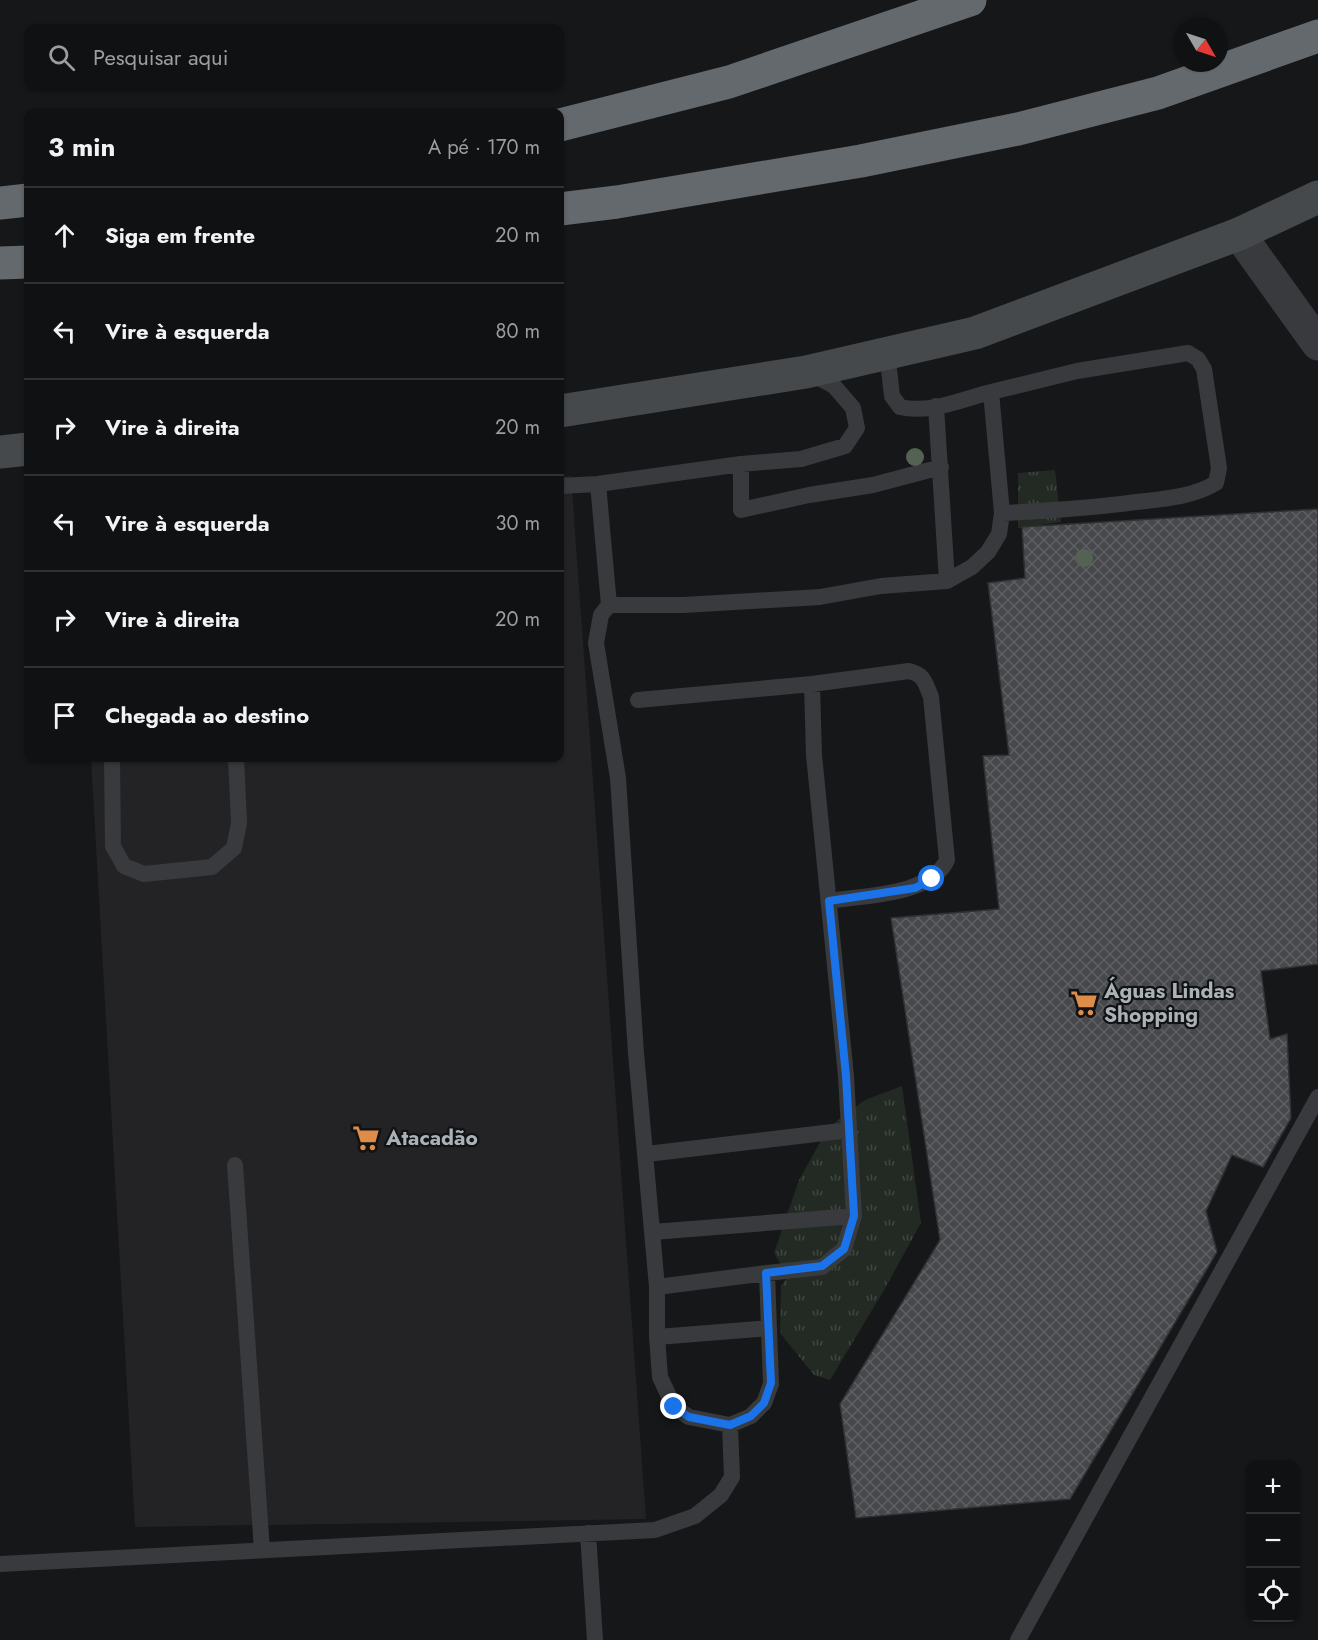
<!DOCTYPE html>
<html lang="pt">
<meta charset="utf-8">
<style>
body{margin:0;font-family:Jost,sans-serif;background:#1e1f20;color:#f1f3f6}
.controls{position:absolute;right:18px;bottom:18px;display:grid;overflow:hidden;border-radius:12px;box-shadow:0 2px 4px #0004}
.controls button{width:54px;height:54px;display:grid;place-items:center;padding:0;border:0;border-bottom:2px solid #303132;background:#101112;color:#f1f3f6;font:30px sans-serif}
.compass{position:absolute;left:1174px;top:18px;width:54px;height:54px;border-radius:50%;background:#101112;box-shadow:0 2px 4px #0004;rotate:129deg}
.stop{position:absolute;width:18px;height:18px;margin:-14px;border:4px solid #1a73e8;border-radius:50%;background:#fff}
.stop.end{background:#1a73e8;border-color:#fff;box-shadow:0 2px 6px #0008}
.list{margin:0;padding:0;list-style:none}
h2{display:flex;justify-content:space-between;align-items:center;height:78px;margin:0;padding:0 24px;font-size:26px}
h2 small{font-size:20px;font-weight:400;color:#9c9d9f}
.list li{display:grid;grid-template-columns:39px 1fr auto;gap:18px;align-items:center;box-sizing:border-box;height:96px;padding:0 24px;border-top:2px solid #303132}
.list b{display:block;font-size:22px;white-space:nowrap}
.list em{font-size:20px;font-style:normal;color:#9c9d9f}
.icon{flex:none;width:33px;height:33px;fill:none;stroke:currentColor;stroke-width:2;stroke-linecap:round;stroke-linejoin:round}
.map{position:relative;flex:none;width:1318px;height:1640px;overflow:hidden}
.search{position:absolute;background:#101112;box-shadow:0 2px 4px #0004;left:24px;top:24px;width:540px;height:66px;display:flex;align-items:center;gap:15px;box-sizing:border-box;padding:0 21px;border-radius:12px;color:#9c9d9f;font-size:22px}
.panel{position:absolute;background:#101112;box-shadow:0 2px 4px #0004;left:24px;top:108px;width:540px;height:654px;border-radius:12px}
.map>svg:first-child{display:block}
.built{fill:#232325}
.park{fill:url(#park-tufts)}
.building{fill:url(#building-cross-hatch);stroke:#313134;stroke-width:1.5}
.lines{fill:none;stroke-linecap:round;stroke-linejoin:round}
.lane{stroke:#383a3d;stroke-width:16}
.street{stroke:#383a3d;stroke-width:33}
.secondary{stroke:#46494c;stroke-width:33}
.highway{stroke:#64696d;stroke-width:33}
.tree{fill:#546253}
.route{stroke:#1a73e8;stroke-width:8}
.labels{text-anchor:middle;stroke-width:4.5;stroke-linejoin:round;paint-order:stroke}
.poi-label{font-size:21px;font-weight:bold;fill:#aab1b7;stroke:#111213;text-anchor:start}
</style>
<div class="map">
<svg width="1318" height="1640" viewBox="0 0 1318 1640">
<defs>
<pattern id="park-tufts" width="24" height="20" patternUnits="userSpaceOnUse" patternTransform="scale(1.5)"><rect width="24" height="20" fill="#232a23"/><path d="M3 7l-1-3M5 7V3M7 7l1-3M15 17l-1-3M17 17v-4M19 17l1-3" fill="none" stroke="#404641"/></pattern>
<pattern id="building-cross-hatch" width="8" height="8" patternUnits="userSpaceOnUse" patternTransform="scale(1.5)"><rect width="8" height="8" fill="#46484b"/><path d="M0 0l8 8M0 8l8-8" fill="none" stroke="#5e6063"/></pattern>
</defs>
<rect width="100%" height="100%" fill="#161718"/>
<path class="built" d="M571 476 646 1519 135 1527 91 758H560V477Z"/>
<path class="park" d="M1055 470 1061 522 1018 528V473Z
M902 1086 921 1223 884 1290 830 1380 814 1375 780 1333 781 1286 788 1276 774 1253 799 1180 828 1128 865 1100Z"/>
<path class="building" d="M1318 509V964L1261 971 1270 1039 1287 1034 1291 1118 1263 1167 1232 1155 1206 1211 1217 1252 1070 1499 856 1518 840 1404 940 1240 891 918 999 909 983 756 1009 755 988 583 1025 578 1022 527Z"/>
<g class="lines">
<path class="lane" d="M991 392 1077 371 1188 353 1198 359 1204 369 1219 468 1216 483C1193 497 1163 499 1136 502 1091 508 1047 511 1002 513
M936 406 947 581
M741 464V510L809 495 873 485 941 467
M598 484 609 605 601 615 596 643 618 778 636 1053 657 1287V1337L660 1377 674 1407 689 1417 730 1425 751 1416 764 1403 771 1384 767 1273 822 1267 844 1249 854 1216 846 1076 814 755 812 684
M560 486 598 484 741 464 801 459 845 446 857 428 853 408 834 386 811 374
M609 605H684L820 597 881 586 947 581 972 567 988 552 999 534 1002 513 991 392C963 399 930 414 900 407L892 396 887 351
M638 700 812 684 909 671C925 675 925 683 931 697L947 860C930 896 864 895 829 901
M112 758 113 846 124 866 144 874 212 867 234 848 239 823 236 758
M647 1154 849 1130
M235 1165 262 1550
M653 1232 854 1216
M657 1287 767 1273
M657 1337 769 1328
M588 1533 595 1640
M0 1564 655 1530 695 1516 721 1495 732 1477 730 1425
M1018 1640 1318 1097"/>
<path class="street" d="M1239 234 1318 344"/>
<path class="secondary" d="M560 411 806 372 975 333 1239 234 1318 197
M0 452 28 449"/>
<path class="highway" d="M560 125 729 82 970 0
M0 203 28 200
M560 209 617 202 861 161 1018 129 1158 93 1318 36
M0 263 28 262"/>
</g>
<g class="tree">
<circle cx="915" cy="457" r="9"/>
<circle cx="1084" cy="558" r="9"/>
</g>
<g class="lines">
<path class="route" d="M674 1407 689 1417 730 1425 751 1416 764 1403 771 1383 766 1273 822 1266 844 1249 854 1216 846 1076 829 901 915 888 932 879"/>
</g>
<defs>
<symbol id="supermarket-bare" viewBox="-9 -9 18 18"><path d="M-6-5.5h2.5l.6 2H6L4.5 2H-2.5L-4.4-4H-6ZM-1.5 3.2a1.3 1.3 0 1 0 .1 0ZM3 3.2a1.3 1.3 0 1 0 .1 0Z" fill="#de8c49" stroke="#111213" stroke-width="2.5" paint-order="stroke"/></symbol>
</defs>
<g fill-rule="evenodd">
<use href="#supermarket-bare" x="1065" y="984" width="38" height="38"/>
<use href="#supermarket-bare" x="347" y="1119" width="38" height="38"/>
</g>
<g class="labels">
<g class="poi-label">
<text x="1104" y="998">Águas Lindas<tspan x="1104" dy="24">Shopping</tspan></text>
<text x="386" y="1145">Atacadão</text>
</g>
</g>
</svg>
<div class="controls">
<button>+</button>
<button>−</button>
<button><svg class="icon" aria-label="locate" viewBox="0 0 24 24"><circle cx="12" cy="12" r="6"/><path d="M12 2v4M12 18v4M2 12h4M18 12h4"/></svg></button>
</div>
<svg class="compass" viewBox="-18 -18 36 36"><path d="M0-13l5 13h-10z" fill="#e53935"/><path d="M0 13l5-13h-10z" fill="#9c9d9f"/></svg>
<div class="stop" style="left:932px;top:879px"></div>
<div class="stop end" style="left:674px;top:1407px"></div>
<div class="search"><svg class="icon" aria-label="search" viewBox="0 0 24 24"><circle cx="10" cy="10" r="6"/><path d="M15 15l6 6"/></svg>Pesquisar aqui</div>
<section class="panel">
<h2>3 min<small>A pé · 170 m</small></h2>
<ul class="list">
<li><svg class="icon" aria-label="ahead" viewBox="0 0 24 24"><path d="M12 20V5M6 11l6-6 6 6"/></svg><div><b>Siga em frente</b></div><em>20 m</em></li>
<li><svg class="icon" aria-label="left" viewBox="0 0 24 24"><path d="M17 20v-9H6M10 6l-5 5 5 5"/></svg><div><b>Vire à esquerda</b></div><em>80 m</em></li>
<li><svg class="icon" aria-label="right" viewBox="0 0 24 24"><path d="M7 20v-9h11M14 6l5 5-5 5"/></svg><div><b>Vire à direita</b></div><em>20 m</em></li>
<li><svg class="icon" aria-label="left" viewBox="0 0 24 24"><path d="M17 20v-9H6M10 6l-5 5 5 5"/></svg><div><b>Vire à esquerda</b></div><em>30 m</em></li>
<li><svg class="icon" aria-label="right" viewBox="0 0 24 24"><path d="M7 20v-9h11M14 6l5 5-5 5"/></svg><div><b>Vire à direita</b></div><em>20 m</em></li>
<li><svg class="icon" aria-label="arrive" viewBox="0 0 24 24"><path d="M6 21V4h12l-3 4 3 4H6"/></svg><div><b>Chegada ao destino</b></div></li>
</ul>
</section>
</div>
